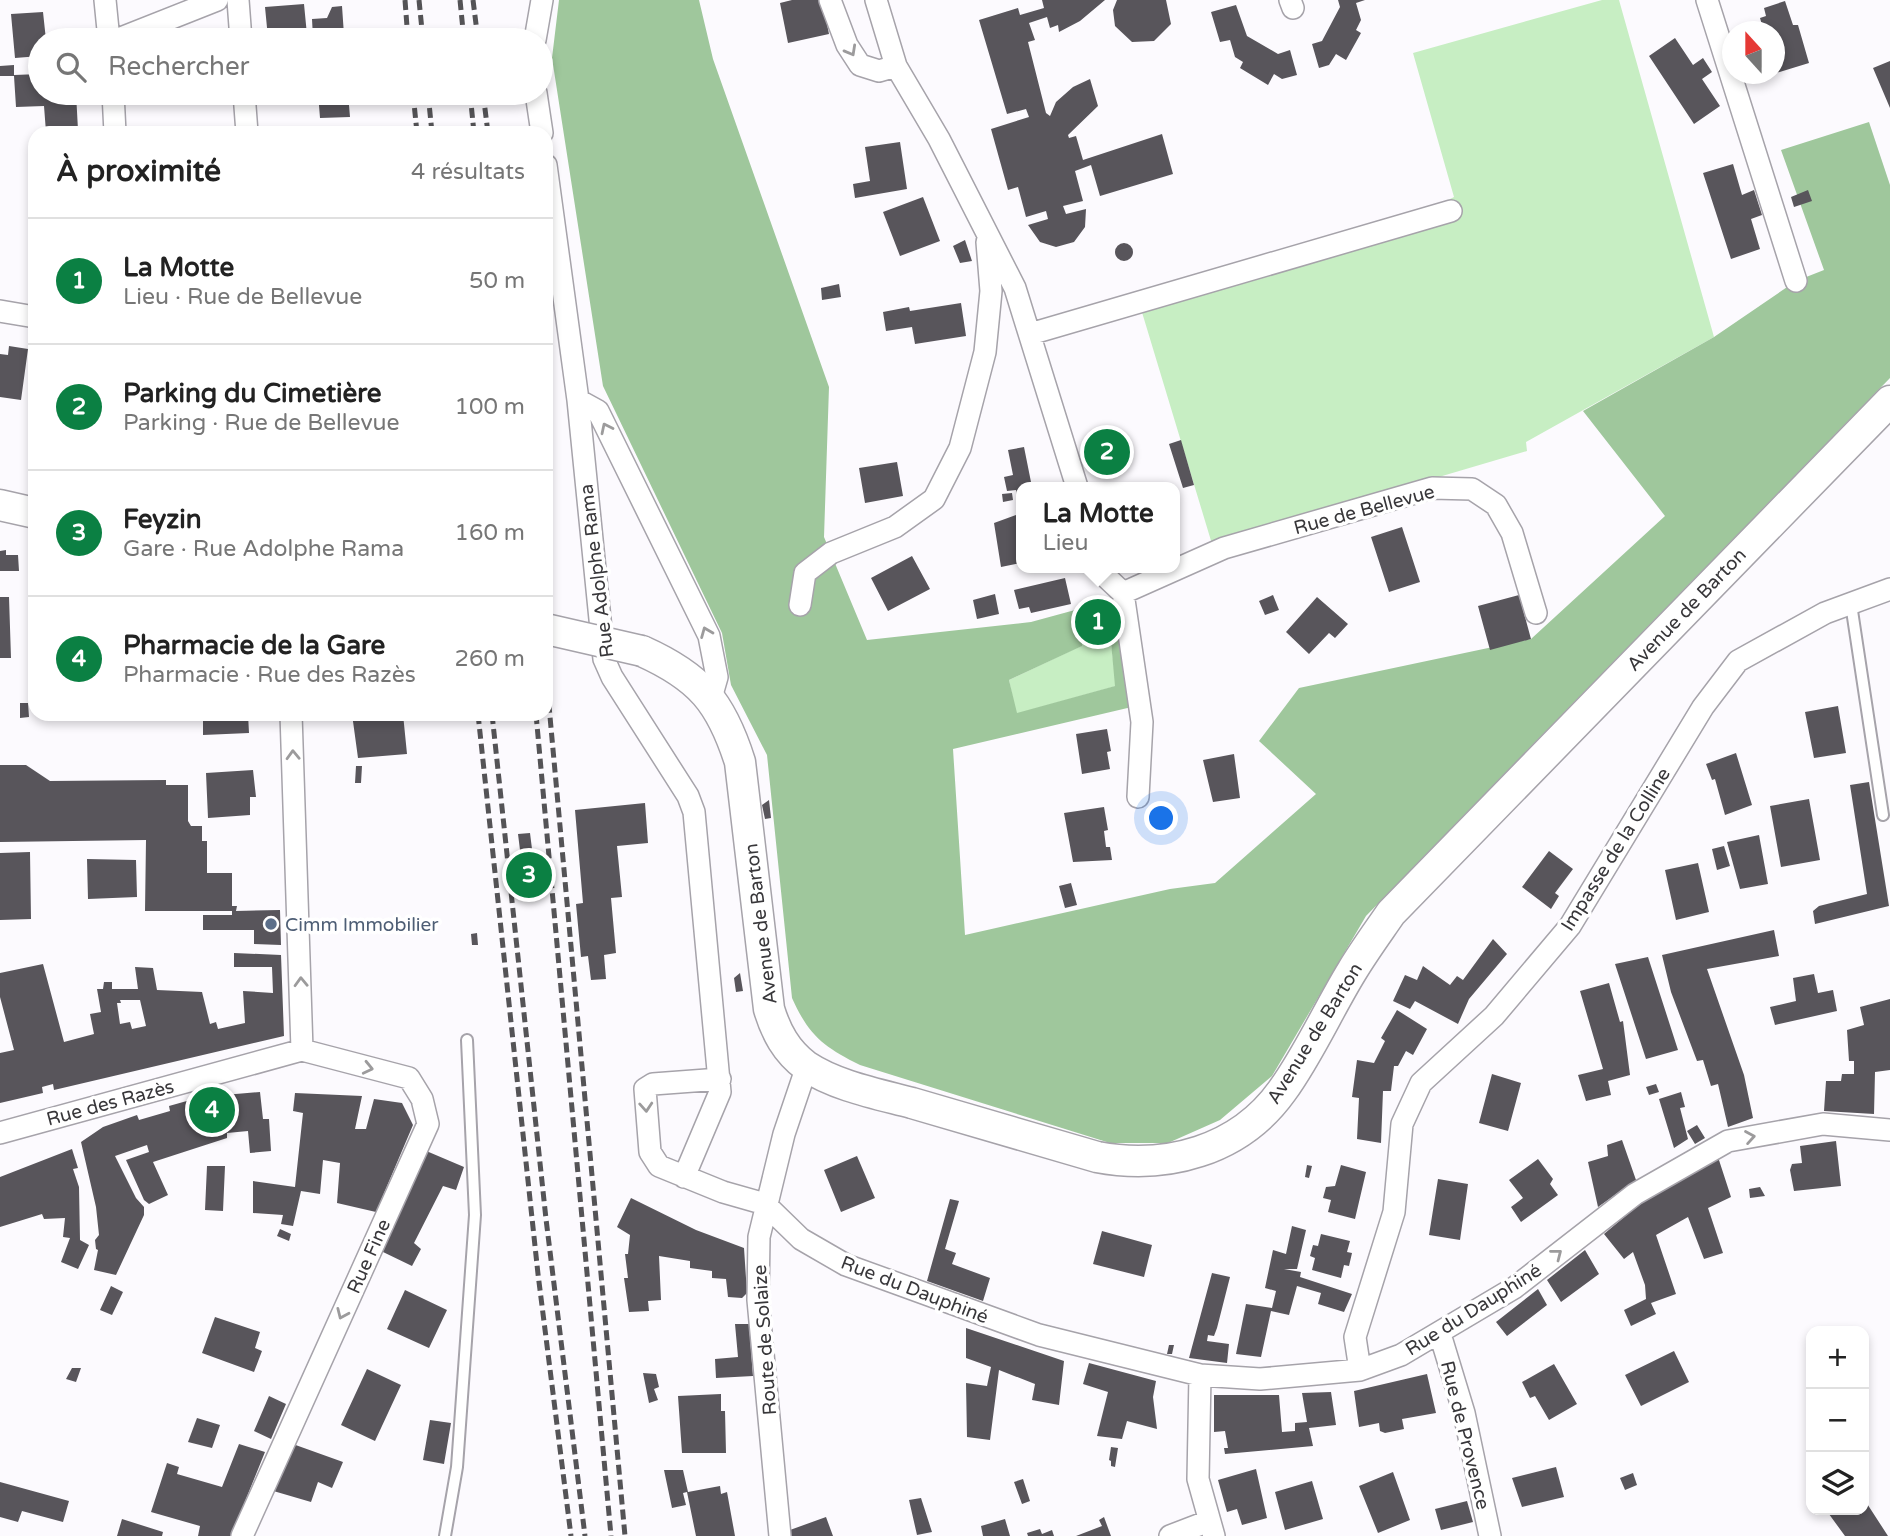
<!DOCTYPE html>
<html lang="fr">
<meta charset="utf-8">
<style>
body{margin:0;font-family:"Varela Round",sans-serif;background:#f2f2f2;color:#222}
.controls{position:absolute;right:21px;bottom:21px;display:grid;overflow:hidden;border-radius:14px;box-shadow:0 4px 10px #0003}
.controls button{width:63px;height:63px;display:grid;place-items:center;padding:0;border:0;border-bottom:2px solid #e0e0e0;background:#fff;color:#222;font:35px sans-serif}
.compass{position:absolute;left:1722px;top:21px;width:63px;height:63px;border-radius:50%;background:#fff;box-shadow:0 4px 10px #0003;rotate:339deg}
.you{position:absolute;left:1162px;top:819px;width:24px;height:24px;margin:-18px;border:5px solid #fff;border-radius:50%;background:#1a73e8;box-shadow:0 0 0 10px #1a73e833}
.badge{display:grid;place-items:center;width:46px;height:46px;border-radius:50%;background:#0b8043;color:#fff;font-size:23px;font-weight:700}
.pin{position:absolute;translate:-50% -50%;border:4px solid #fff;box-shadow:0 2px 7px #0006}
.popup{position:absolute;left:1016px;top:482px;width:164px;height:91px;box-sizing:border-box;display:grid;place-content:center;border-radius:14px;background:#fff;filter:drop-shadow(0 2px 5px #0005);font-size:23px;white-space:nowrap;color:#767676}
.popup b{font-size:26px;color:#222}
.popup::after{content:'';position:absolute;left:50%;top:100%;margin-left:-14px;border:14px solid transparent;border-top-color:#fff}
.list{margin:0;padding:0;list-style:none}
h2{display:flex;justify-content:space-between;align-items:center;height:91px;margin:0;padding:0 28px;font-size:30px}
h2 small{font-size:23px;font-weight:400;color:#767676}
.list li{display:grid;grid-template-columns:46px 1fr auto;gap:21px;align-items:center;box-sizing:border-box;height:126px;padding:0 28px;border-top:2px solid #e0e0e0}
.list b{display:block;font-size:26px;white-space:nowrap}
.list p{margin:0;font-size:23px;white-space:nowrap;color:#767676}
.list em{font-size:23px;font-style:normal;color:#767676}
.icon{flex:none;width:38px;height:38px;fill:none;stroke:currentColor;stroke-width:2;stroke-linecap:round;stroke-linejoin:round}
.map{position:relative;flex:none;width:1890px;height:1536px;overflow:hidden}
.search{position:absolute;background:#fff;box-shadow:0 4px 10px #0003;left:28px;top:28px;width:525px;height:77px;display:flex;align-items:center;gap:18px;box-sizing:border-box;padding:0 24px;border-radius:38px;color:#767676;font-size:26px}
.panel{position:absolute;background:#fff;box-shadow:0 4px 10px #0003;left:28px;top:126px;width:525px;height:595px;border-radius:21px}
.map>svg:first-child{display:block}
.green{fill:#c7eec3}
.forest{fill:#9fc79c}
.building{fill:#58555b;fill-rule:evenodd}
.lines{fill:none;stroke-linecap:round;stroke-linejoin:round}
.lane-casing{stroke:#a6a3aa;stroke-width:14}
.street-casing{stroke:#a6a3aa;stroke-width:24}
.secondary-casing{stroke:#a6a3aa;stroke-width:33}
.lane{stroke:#fff;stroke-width:10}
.street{stroke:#fff;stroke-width:21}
.secondary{stroke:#fff;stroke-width:30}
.rail{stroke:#545356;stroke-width:5;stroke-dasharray:10 5;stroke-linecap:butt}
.secondary-bridge-casing{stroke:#a6a3aa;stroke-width:33;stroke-linecap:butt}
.secondary-bridge{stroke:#fff;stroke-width:30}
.oneway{stroke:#9c9b9c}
.service-dot{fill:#5c6f8a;stroke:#fff;stroke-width:2.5}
.labels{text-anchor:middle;stroke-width:7;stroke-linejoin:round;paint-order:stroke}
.street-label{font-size:19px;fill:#38373a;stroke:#fff}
.service-label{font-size:19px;fill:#4e5e75;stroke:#fff;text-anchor:start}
</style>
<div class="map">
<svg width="1890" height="1536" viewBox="0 0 1890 1536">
<rect width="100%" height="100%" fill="#fcfafe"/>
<path class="green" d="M1602 0H1619L1714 337 1526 442 1527 451 1212 544 1141 309 1452 218 1448 200 1454 197 1413 53Z
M1106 600 1124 627 1111 642 1116 686 1016 714 1009 680 1081 646 1086 607Z"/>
<path class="forest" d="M559 0H699L713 59 829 387 824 537 867 640 1031 622 1086 607 1082 646 1009 680 1017 713 1115 686 1111 642 1124 627 1136 706 953 749 965 935 1170 889 1215 883 1316 794 1259 741 1299 688 1531 639 1665 516 1583 411 1714 337 1796 281 1824 270 1781 150 1869 122 1890 185V378L1366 916 1272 1076 1220 1120 1168 1143H1110L860 1065C824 1047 809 1036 792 998L767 755 731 685 722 633 603 386 552 58Z"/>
<path class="building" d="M792 0H822L829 34 788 43 780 3Z
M1042 0H1105L1080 21 1059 32 1058 25 1050 28 1047 17 1029 23 1035 40 1028 42 1046 113 1050 116 1056 102 1073 87 1090 79 1098 106 1068 135 1069 138 1076 136 1083 160 1162 134 1173 174 1100 196 1091 165 1075 171 1083 201 1063 206 1066 214 1086 209 1085 227 1074 242 1056 247 1040 242 1028 225 1048 219 1046 211 1026 217 1018 187 1008 190 991 129 1029 117 1026 109 1007 114 979 20 1018 8 1020 15 1044 8Z
M1117 0H1166L1171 24 1154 41 1132 42 1115 26 1113 10Z
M1338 0H1365L1356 3 1361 20 1356 30 1361 33 1346 60 1336 54 1329 65 1319 68 1312 44 1322 41 1340 7Z
M1785 1 1793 25H1798L1809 63 1776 73 1774 32H1764L1760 18 1766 16 1764 8Z
M304 4 307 35 268 38 265 7Z
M1236 5 1247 36 1278 54 1290 50 1297 75 1282 79 1274 74 1268 85 1240 68 1243 62 1235 57 1230 40 1220 42 1211 12Z
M342 6 344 35 313 38 312 19 327 18 332 7Z
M43 12 46 40H40V56L15 58 11 14Z
M1675 38 1693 65 1703 58 1712 72 1702 79 1720 106 1694 124 1649 56Z
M1890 61V108L1873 68Z
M14 65V75L40 74V93H76L78 130 46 132 44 106 16 107 14 76H0V66Z
M164 93H199V99L164 101Z
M318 93H348L350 117 320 118Z
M201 129V133H180V131Z
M900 142 907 189 855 198 853 184 870 181 865 147Z
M1733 164 1742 195 1754 190 1762 215 1751 219 1760 249 1731 259 1703 173Z
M1808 190 1812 201 1794 207 1791 197Z
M923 197 940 241 900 256 883 212Z
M965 240 972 261 960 263 953 246Z
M1115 252a9 9 0 1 1 18 0a9 9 0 1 1-18 0Z
M839 284 841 297 822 300 821 288Z
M961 303 966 336 915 344 912 327 886 331 883 312 909 307 910 311Z
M9 346 28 349 21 400 0 397V354L8 355Z
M1181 440 1194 485 1183 488 1169 444Z
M1024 447 1032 487H1021V499H1018L1016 490 1007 491 1004 477 1013 475 1008 450Z
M897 462 903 496 865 503 859 468Z
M1012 493 1013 500 1003 502 1002 494Z
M1019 514 1021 563 1001 567 994 523Z
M1402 527 1420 582 1389 592 1371 537Z
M6 550V555H18L19 571H0V551Z
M912 556 930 589 888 611 871 578Z
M1065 578 1071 604 1031 613 1029 607 1019 609 1014 590Z
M995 594 999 614 977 619 973 600Z
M1273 595 1279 610 1265 615 1259 601Z
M1519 595 1531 639 1490 650 1478 606Z
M0 597H9L11 658H0Z
M1317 597 1348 624 1335 638 1329 633 1309 654 1286 632Z
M20 703H28L29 717 20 718Z
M1838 706 1846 753 1814 758 1805 712Z
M203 714H248L249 733 203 735Z
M352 714H403L407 754 358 758Z
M1107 729 1111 751 1107 752 1110 769 1082 774 1076 734Z
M1736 753 1752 805 1725 815 1715 779 1712 780 1706 764Z
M1234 754 1240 798 1213 802 1203 760Z
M0 765H26L50 781 166 780V785H188V821L191 826H202V841H207V873H232V906H237L236 911 280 910 281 945 254 944V930H203V915H232V911H145L146 840 0 842Z
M356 766H362L361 783H355Z
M253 770 256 797H250V815L208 818 206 773Z
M1869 782 1889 906 1815 924 1813 911 1819 906 1867 894 1850 785Z
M1809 799 1820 860 1781 867 1770 806Z
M769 800 771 818 765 819 762 805Z
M645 803 648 843 617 846 622 897 611 898 616 953 604 955 606 979 591 980 588 956 581 957 576 904 583 903 575 810Z
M1104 807 1108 830 1104 831 1106 847H1110L1112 860 1073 862 1064 813Z
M530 833 532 849 520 850 518 834Z
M1759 835 1768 884 1740 889 1727 842Z
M1724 846 1730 866 1717 870 1712 849Z
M1549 851 1573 869 1555 893 1559 896 1551 909 1522 887Z
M30 852 31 919 0 920V853Z
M87 859 136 860 137 897 88 899Z
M1698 863 1709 912 1676 920 1665 870Z
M1071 883 1077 905 1065 908 1059 886Z
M1774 930 1779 956 1707 969 1744 1075 1753 1118 1728 1127 1718 1084 1711 1086 1703 1060 1697 1061 1671 992 1662 955Z
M477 933 478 945H472L471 934Z
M1493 939 1507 954 1469 999 1458 1024 1415 1001 1410 1009 1393 1001 1405 975 1417 980 1423 966 1450 985 1457 976 1463 980Z
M234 953 281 955 284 1036 54 1090 53 1084 42 1087 43 1093 0 1103V1053L14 1050 0 997V973L43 964 64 1042 94 1034 90 1014 101 1012 97 989H103L104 982H112V989H138L135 967 153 968 157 990 202 992 210 1024 216 1022 218 1029 245 1023 243 991 273 993 272 967H234ZM120 1000H140L146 1026 132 1029 130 1022 120 1024 117 1003H121Z
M1648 957 1678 1050 1646 1059 1615 964Z
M740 973 743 991 736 992 734 978Z
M1814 974 1818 993 1833 990 1837 1011 1775 1025 1770 1007 1796 1001 1793 978Z
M1609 983 1620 1022 1623 1021 1630 1075 1608 1081 1611 1095 1586 1101 1578 1075 1603 1069 1580 991Z
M1890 999V1070L1875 1072 1874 1114 1824 1111 1826 1081H1841L1842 1074H1854V1061H1849L1847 1030 1864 1025 1860 1007Z
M1397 1010 1427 1029 1413 1055 1406 1051 1398 1066H1394L1391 1091H1383L1381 1143 1357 1139 1359 1098 1352 1097 1357 1060 1374 1063 1385 1041 1381 1038Z
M1492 1074 1521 1083 1508 1131 1479 1123Z
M1656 1084 1659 1092 1649 1095 1646 1087Z
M260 1092 263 1119H269L271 1151 250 1153 248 1131 227 1133V1138L153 1162 168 1195 149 1204 144 1200 126 1160 149 1152 147 1145 115 1156 136 1198 144 1207V1215L116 1275 94 1270 98 1250 96 1249 95 1240 99 1235 96 1207 81 1142 103 1127 137 1115 139 1120 170 1111 169 1106 201 1097 202 1101 224 1098V1095Z
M1681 1092 1685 1107 1680 1108 1688 1139 1674 1148 1659 1099Z
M295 1093 362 1096 355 1129H366L374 1099 402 1103 413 1125 376 1212 337 1203 340 1163 323 1160 320 1194 301 1191 293 1226 281 1224 283 1215 253 1213V1181L295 1187 303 1113 293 1111Z
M1697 1125 1705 1138 1695 1144 1687 1131Z
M1622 1140 1636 1180 1598 1207 1588 1162 1608 1156 1607 1145Z
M1836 1141 1841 1186 1794 1191 1790 1170 1792 1164 1802 1163 1800 1146Z
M72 1149 78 1168 73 1169 79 1187 80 1240 89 1245 78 1269 61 1262 70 1238 63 1237 65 1218 44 1219 42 1214 0 1227V1177Z
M424 1150 464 1167 456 1190 443 1186 414 1243 421 1249 412 1266 383 1252 379 1245Z
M857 1156 875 1198 841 1212 824 1170Z
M1718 1157 1731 1197 1708 1208 1723 1253 1704 1259 1688 1217 1656 1235 1676 1294 1651 1303 1656 1314 1631 1326 1624 1310 1646 1299 1645 1285 1633 1252 1624 1259 1604 1234 1642 1202Z
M1538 1159 1553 1179 1550 1184 1558 1195 1521 1222 1511 1207 1523 1198 1509 1180Z
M1307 1165 1312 1166 1309 1178 1305 1177Z
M1341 1165 1366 1172 1355 1219 1328 1212 1331 1200 1323 1198 1326 1187 1335 1186Z
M207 1166H225L223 1211 205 1210Z
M1438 1179 1468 1184 1460 1240 1429 1235Z
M1760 1187 1765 1196 1750 1198 1749 1189Z
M631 1198 696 1230 744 1248 747 1293 742 1298 728 1297 726 1279 712 1278V1271L690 1268V1261L659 1256 661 1300 648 1301 649 1311 629 1312 624 1278H628L625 1254H628L630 1235 617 1227Z
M950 1199 959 1201 945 1249 956 1253 952 1264 990 1278 983 1301 927 1281Z
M1292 1226 1306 1230 1297 1269H1284L1301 1272 1300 1277 1352 1294 1344 1312 1318 1304 1321 1293 1297 1286 1289 1315 1271 1311 1261 1357 1236 1354 1246 1304 1272 1308 1276 1291 1265 1288 1273 1250 1286 1254Z
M280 1229 291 1234 289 1241 277 1236Z
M1102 1231 1152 1245 1144 1277 1093 1264Z
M1321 1234 1350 1241 1347 1252 1352 1253 1349 1266 1344 1265 1341 1278 1312 1270 1315 1258 1310 1256 1313 1245 1318 1246Z
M1585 1250 1599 1274 1561 1302 1547 1280Z
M1212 1273 1230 1277 1217 1328 1214 1336 1208 1335 1207 1341 1229 1344 1227 1363 1189 1358Z
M111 1286 123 1292 112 1315 100 1310Z
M1538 1289 1547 1305 1507 1336 1496 1322Z
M405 1290 447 1310 429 1348 387 1329Z
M215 1317 260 1332 255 1348 262 1351 254 1372 202 1353Z
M735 1324H749L753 1376 716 1378 715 1359 738 1357Z
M966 1328 1064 1361 1059 1405 1032 1400 1035 1384 999 1370 990 1440 967 1437 966 1383 987 1386 991 1367 966 1358Z
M1169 1345H1174L1172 1354H1167Z
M1674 1351 1689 1382 1641 1406 1625 1375Z
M1089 1363 1156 1381 1153 1397 1157 1429 1127 1421 1122 1439 1097 1436 1108 1392 1083 1384Z
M1554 1364 1577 1404 1549 1420 1535 1396 1530 1398 1522 1382Z
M72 1368H81L76 1382 66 1379Z
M367 1369 401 1385 375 1441 341 1425Z
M643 1373 656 1374 659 1387 654 1389 658 1400 649 1403Z
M1427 1374 1436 1413 1402 1419 1404 1429 1385 1433 1380 1431 1379 1423 1359 1427 1354 1391Z
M1331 1392 1336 1425 1309 1428 1313 1446 1225 1454 1224 1448H1228L1225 1431 1214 1432V1395H1279L1282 1432 1295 1431V1423L1307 1422 1302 1393Z
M721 1394V1411H725L726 1453H682L678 1396Z
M269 1396 286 1404 271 1439 254 1431Z
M197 1418 220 1425 212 1448 188 1442Z
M430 1420 451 1423 444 1464 423 1460Z
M290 1443 343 1462 332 1488 318 1482 311 1502 270 1490Z
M239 1444 265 1452 231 1536H198L200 1526 151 1512 167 1463 179 1467 177 1474 222 1487Z
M1111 1447 1118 1448 1115 1467 1111 1466V1461L1109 1460Z
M1556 1467 1564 1497 1522 1507 1512 1478Z
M1256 1469 1267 1518 1242 1525 1237 1509 1227 1512 1218 1480Z
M664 1470H683L688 1492 720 1486 721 1494 727 1492 735 1536H696L687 1492 683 1493 686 1505 672 1508Z
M1393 1472 1410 1520 1378 1533 1359 1486Z
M1633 1473 1637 1485 1625 1490 1620 1478Z
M1023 1479 1030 1501 1022 1504 1014 1482Z
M1312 1481 1323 1519 1285 1530 1275 1492Z
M0 1482 69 1501 63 1522 22 1511 18 1522 0 1517Z
M921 1498 932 1532 917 1535 909 1500Z
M1864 1499 1888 1536H1845L1826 1510H1864Z
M1467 1501 1473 1522 1441 1530 1435 1509Z
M826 1517 833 1536H791L790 1530Z
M1104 1517 1111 1536H1076L1102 1526 1099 1520Z
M122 1519 163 1532 162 1536H117Z
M1005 1519 1010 1536H983L981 1526Z
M1040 1529 1042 1534 1052 1530 1054 1536H1028L1027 1533Z"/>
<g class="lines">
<defs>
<path id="lane" d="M1851 604 1883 815
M445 1536 457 1467 475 1215 467 1040"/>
<path id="street" d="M105 0 109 40
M238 0 241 40
M830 0 847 45 860 65 879 71 896 66
M876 0 896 66 939 139 1015 288 1077 487
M1290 0 1293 8
M1707 0 1796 281
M116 40 217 0
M535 40 542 0
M113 93 115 133
M244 93 247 133
M536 93 542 133
M546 165 578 400 604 659 612 677 688 796 694 812 720 1092 684 1177
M0 311 35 317
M1030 334 1451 211
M578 400 598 411 709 636 717 677 711 698
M1102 568 1105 576 1123 593 1142 722 1138 797
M1123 593 1224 548 1432 488 1472 489 1496 505 1512 533 1536 613
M800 605 805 573 831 553 895 527 934 499 960 448 985 352 991 291 987 242
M291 714 302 1050
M720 1079 653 1084 645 1089 650 1152 659 1166 723 1192 765 1204 801 1239 846 1265 1039 1335 1200 1375 1260 1379 1360 1370 1401 1355 1514 1288 1635 1194 1728 1141 1823 1124 1890 1130
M0 1133 302 1050
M1440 1334 1464 1413 1490 1536
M1360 1370 1355 1337 1394 1212 1402 1124 1421 1083 1494 1016 1570 926 1703 707 1738 661 1825 613 1890 589
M1200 1375 1198 1479 1214 1536
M242 1536 428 1124 422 1099 409 1078 302 1050
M780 1536 758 1300 759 1237 784 1134 807 1066
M1170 1536 1209 1521"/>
<path id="secondary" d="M0 505 35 513
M642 651C700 677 721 702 740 762L769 1009C776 1032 786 1051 806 1066 836 1086 878 1094 912 1103 974 1121 1036 1139 1097 1157 1166 1170 1239 1151 1282 1091 1309 1054 1328 1010 1352 971 1364 951 1378 932 1391 913L1890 401"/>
</defs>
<use href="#lane" class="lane-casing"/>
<use href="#street" class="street-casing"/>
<use href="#secondary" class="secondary-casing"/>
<use href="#lane" class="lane"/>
<use href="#street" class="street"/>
<use href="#secondary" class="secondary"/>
<path class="rail" d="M405 0 408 40
M419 0 423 40
M460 0 464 40
M473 0 478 40
M413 93 417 133
M428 93 432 133
M470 93 474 133
M483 93 488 133
M546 673 625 1536
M478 714 538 1274 571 1536
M492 714 546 1219 585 1536
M536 714 611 1536"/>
<defs>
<path id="secondary-bridge" d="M546 629 642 651"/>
</defs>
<use href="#secondary-bridge" class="secondary-bridge-casing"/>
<use href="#secondary-bridge" class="secondary-bridge"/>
</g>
<defs><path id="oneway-chevron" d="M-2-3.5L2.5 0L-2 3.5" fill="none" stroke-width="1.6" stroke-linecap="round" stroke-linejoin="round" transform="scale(1.75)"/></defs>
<g class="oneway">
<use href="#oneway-chevron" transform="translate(851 51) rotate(61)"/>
<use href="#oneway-chevron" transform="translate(606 428) rotate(-116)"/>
<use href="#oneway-chevron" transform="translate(706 632) rotate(-112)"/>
<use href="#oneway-chevron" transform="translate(293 755) rotate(-92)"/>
<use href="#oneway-chevron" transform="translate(301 982) rotate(-92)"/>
<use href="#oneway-chevron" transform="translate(368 1068) rotate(13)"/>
<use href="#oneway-chevron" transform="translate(646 1107) rotate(86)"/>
<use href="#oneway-chevron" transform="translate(1750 1137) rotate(-10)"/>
<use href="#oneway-chevron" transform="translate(1557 1254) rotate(-38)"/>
<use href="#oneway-chevron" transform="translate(342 1314) rotate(114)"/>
</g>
<circle class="service-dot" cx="271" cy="924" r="7"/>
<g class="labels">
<g class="street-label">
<text transform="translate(1364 509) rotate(-15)" y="7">Rue de Bellevue</text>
<text transform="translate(596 571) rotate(-97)" y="7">Rue Adolphe Rama</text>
<text transform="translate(1686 609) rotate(-46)" y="7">Avenue de Barton</text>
<text transform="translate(1615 849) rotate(-58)" y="7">Impasse de la Colline</text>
<text transform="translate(760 924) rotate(-97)" y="7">Avenue de Barton</text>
<text transform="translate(1314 1033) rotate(-58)" y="7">Avenue de Barton</text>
<text transform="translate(110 1102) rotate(-15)" y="7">Rue des Razès</text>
<text transform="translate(368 1256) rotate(-66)" y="7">Rue Fine</text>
<text transform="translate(915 1289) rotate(21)" y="7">Rue du Dauphiné</text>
<text transform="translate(1473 1309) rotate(-32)" y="7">Rue du Dauphiné</text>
<text transform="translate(764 1340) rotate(-94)" y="7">Route de Solaize</text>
<text transform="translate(1466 1435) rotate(76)" y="7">Rue de Provence</text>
</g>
<g class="service-label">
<text x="285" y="931">Cimm Immobilier</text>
</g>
</g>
</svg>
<div class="controls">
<button>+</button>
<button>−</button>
<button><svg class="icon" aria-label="layers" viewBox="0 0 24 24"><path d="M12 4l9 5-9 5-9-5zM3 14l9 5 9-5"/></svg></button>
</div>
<svg class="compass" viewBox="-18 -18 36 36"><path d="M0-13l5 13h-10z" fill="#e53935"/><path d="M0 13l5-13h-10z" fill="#767676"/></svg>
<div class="you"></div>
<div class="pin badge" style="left:1098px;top:622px">1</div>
<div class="popup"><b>La Motte</b>Lieu</div>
<div class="pin badge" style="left:1107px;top:452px">2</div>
<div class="pin badge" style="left:529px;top:875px">3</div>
<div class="pin badge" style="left:212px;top:1110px">4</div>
<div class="search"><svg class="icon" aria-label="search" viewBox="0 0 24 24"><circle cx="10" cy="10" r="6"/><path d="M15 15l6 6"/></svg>Rechercher</div>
<section class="panel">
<h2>À proximité<small>4 résultats</small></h2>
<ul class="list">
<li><span class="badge">1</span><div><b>La Motte</b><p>Lieu · Rue de Bellevue</p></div><em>50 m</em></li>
<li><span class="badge">2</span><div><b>Parking du Cimetière</b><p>Parking · Rue de Bellevue</p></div><em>100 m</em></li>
<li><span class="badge">3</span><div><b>Feyzin</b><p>Gare · Rue Adolphe Rama</p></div><em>160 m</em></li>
<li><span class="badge">4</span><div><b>Pharmacie de la Gare</b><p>Pharmacie · Rue des Razès</p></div><em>260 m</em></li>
</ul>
</section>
</div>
